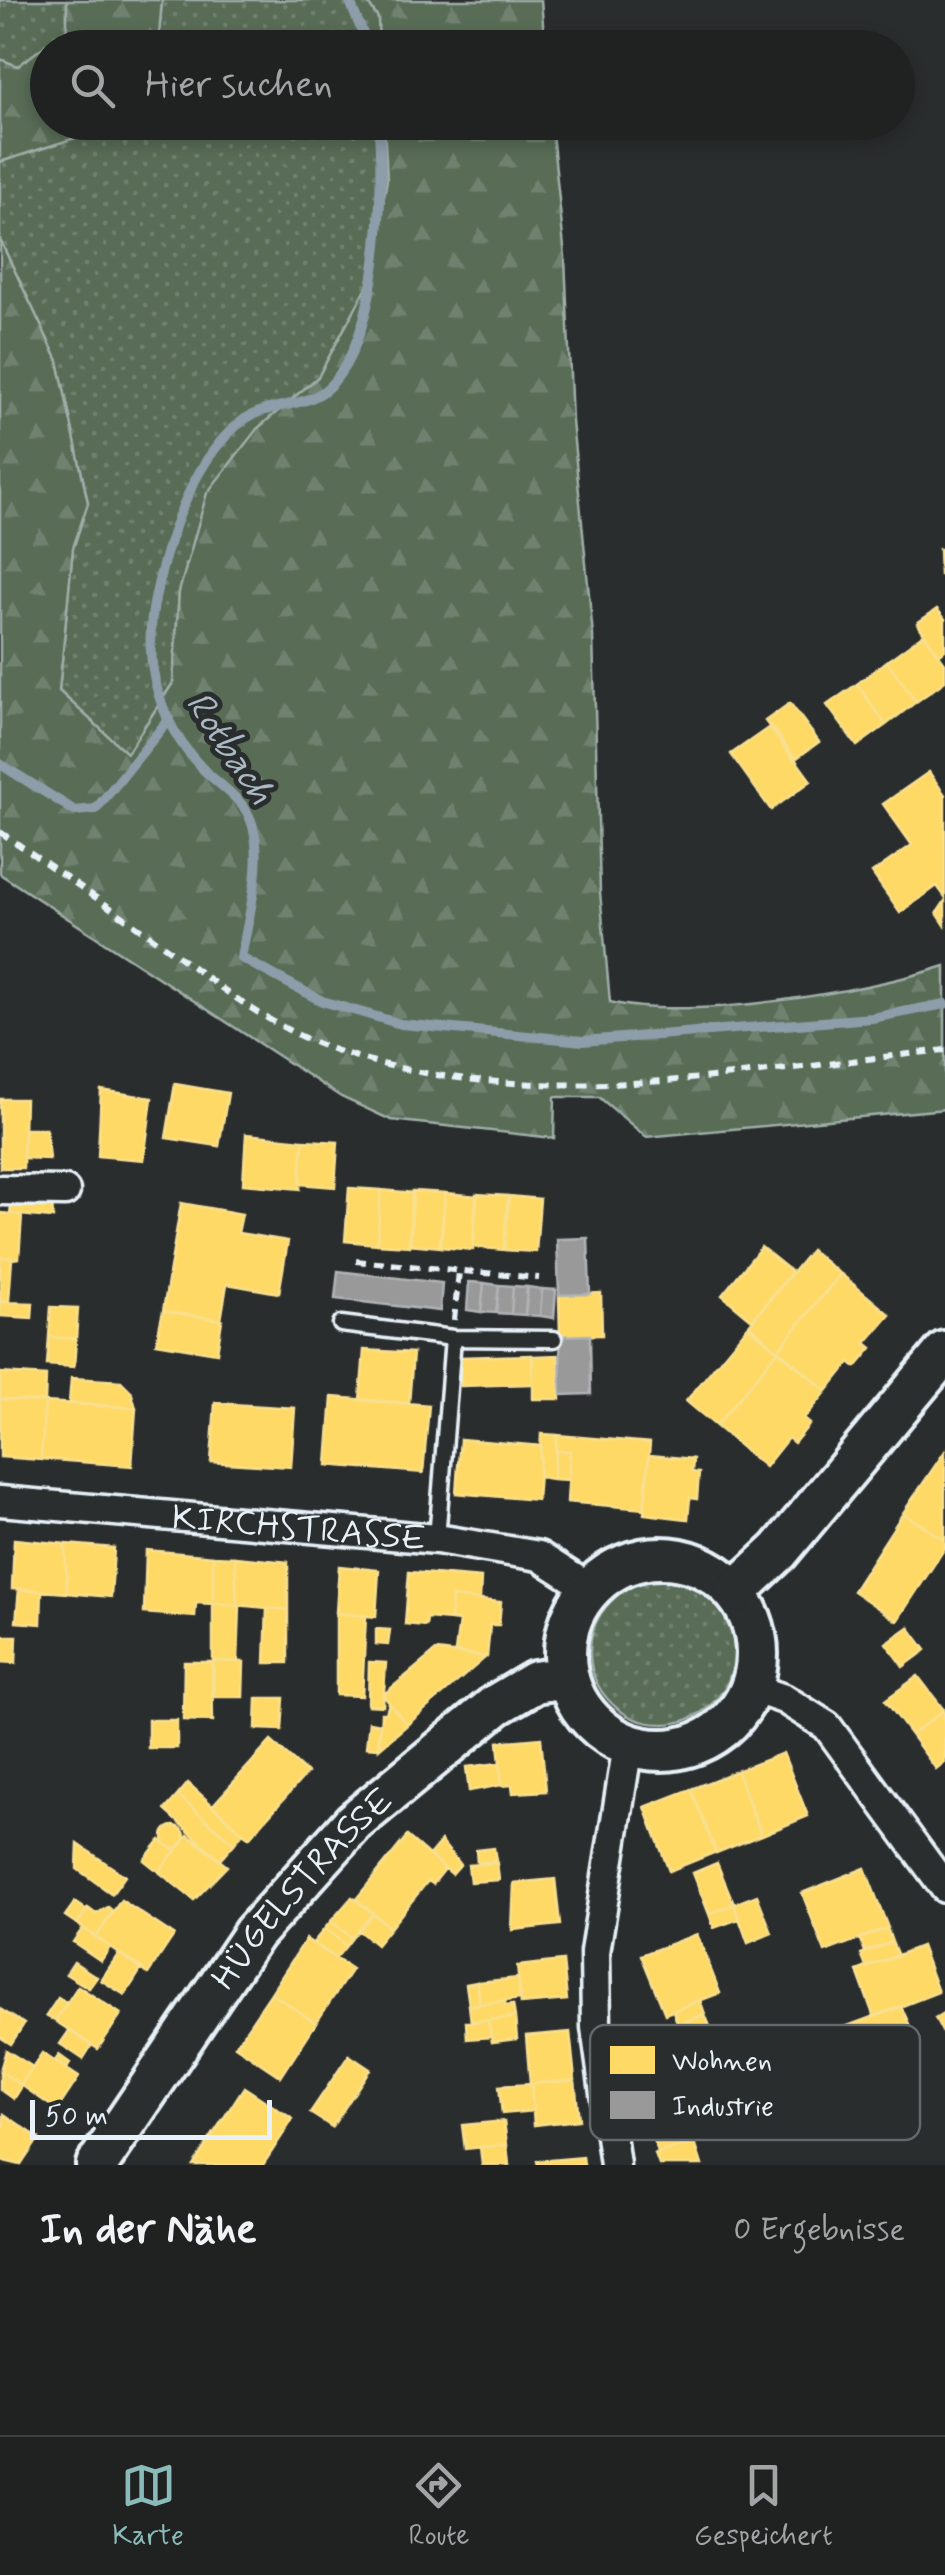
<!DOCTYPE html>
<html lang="de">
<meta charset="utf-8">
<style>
body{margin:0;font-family:Mynerve,sans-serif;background:#2d2f2f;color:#f1f3f6}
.scale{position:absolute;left:30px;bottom:25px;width:242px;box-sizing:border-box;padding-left:10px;border:5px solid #e8f1f8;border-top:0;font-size:28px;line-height:35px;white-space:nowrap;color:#e8f1f8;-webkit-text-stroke:8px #2a2d2e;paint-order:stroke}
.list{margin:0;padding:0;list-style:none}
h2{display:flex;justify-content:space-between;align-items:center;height:130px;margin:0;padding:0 40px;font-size:42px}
h2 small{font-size:32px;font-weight:400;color:#a2a4a5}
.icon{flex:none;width:55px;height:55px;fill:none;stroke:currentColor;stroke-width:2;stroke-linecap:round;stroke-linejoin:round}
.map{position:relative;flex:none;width:945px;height:2165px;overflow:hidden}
.search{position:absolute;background:#202222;box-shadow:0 5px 15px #0003;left:30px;right:30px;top:30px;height:110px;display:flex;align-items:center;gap:25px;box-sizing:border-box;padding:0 35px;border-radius:55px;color:#a2a4a5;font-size:38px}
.sheet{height:270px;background:#202222}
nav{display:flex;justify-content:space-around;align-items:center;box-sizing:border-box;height:140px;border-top:2px solid #3d3f40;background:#202222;font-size:28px;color:#a2a4a5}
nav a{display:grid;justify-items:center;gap:5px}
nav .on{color:#8bbbb9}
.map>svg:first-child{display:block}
.grass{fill:url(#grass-dots);stroke:#a0aea8;stroke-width:2.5}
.forest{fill:url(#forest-firs);stroke:#a0aea8;stroke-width:2.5}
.homes{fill:#ffd966;stroke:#f8e092;stroke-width:2.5}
.industry{fill:#999;stroke:#b1b3b6;stroke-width:2.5}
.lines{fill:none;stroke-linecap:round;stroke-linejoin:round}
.stream{stroke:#8d9da9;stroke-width:10}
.lane-casing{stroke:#e8f1f8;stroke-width:21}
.street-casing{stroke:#e8f1f8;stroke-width:35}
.secondary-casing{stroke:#e8f1f8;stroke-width:48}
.path{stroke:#e8f1f8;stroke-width:6;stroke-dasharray:10 8;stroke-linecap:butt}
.lane{stroke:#2a2d2e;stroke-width:14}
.street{stroke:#2a2d2e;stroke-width:28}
.secondary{stroke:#2a2d2e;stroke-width:40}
.labels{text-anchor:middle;stroke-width:10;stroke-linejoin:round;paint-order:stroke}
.street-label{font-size:35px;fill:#e8f1f8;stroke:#2a2d2e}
.water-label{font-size:38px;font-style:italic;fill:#abb9c3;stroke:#2a2d2e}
.key{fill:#2a2d2e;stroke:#63686b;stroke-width:2.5}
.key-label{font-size:28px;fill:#e8f1f8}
</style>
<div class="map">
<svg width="945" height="2165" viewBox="0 0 945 2165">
<defs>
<pattern id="grass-dots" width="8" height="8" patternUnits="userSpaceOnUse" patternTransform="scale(2.5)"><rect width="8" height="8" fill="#586c57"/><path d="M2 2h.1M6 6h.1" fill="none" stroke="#708170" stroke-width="1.8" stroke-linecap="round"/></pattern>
<pattern id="forest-firs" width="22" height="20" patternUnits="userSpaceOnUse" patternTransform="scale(2.5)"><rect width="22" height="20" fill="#586c57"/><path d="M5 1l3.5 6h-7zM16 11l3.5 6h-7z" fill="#708170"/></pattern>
</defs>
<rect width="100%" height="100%" fill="#2a2d2e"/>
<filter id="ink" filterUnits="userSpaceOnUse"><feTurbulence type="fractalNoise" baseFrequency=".01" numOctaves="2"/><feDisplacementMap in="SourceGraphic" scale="20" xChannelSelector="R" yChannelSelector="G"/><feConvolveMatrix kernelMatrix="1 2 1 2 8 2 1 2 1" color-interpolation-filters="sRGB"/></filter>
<g filter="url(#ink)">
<path class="grass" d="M0 0H67V29L18 67 0 59Z
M162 0H366L378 18 379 47 158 48Z
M104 123H384L387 180 368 285 318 377 257 429 179 592 173 683 127 754 59 691 73 548 88 503 58 361 0 240V162L97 131Z
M590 1652a72 72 0 1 1 144 0a72 72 0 1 1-144 0Z"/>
<path class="forest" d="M67 0H162L158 47 48 48V122L104 123 97 131 0 162V59L18 66 67 29Z
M366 0H541L545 47H379L378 18Z
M384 123H551L565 257 572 421 593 635 600 892 610 1002C688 1021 866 992 945 966V1109L646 1137 599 1097H555L554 1138 391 1120 341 1097 0 874V240L58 361 88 503 73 548 59 691 127 753 173 683 179 592 207 493 257 429 318 377 368 285 387 180Z"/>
<path class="homes" d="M939 549H945V575H940Z
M937 609 945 619V650L939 655 917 623Z
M924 634 945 663V681L916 702 887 661Z
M887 661 916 702 886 725 857 684Z
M857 684 886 725 857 746 827 705Z
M790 703 819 742 794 760 765 721Z
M771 726 811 781 771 810 731 754Z
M929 772 945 795V897L937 886 900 913 872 873 912 845 883 804Z
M945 901V925L937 913Z
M175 1084 228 1093 219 1146 166 1138Z
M101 1090 152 1098 144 1160 98 1156Z
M0 1099H25L23 1168H0Z
M24 1129H46L49 1159 23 1158Z
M246 1134 303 1140 300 1189 243 1184Z
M303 1140 338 1142 335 1187 300 1184Z
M349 1188 381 1190 377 1244 345 1241Z
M381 1190 413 1193 410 1246 377 1244Z
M412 1191 445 1193 440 1247 409 1244Z
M445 1193 477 1196 473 1250 441 1247Z
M476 1194 508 1196 504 1250 473 1247Z
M509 1196 540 1199 536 1252 504 1250Z
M12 1197 52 1198 53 1218 10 1214Z
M181 1203 242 1214 238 1233 288 1241 279 1293 227 1284 221 1320 163 1311Z
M0 1213 22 1215 19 1258 0 1257Z
M761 1247 792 1272 752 1320 722 1295Z
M811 1250 840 1274 778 1350 749 1325Z
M0 1257 19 1258 12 1259 9 1301H0Z
M841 1274 890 1315 866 1343 872 1348 856 1367 850 1362 827 1391 778 1350Z
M601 1293 602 1335 560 1336 559 1295Z
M0 1302 33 1303 32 1318 0 1316Z
M51 1307 78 1308 76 1339 49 1337Z
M163 1311 222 1320 217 1353 156 1343Z
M748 1326 778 1351 716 1426 686 1401Z
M49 1337 76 1339 74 1367 47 1365Z
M364 1350 413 1353 409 1404 360 1400Z
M778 1351 827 1391 804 1419 810 1424 794 1443 788 1438 765 1467 716 1426Z
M532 1355 533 1384 461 1386 460 1357Z
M559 1355 560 1399H533V1356Z
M0 1373 46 1376 45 1402 0 1399Z
M71 1378 121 1381 131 1391 136 1408 69 1403Z
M332 1397 429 1405 423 1473 327 1465Z
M0 1399 45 1402 41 1460 0 1457Z
M45 1402 136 1408 132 1466 41 1459Z
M215 1403 295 1408 291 1467 211 1462Z
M541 1434 557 1435 553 1479 539 1477Z
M557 1435 650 1443 644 1509 567 1502 570 1451H556Z
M460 1439 541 1446 537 1500 456 1493Z
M556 1451H570L568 1480 553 1479Z
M945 1451V1540L903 1513Z
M649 1455 693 1459 692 1472 699 1473 697 1499 690 1498 688 1519 644 1514Z
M903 1513 945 1540V1548L897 1621 853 1591Z
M14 1539 65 1544 67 1593 12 1589Z
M65 1544 114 1548 111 1597 67 1593Z
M146 1550 213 1556V1604L196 1603 195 1617 144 1613Z
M213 1556 235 1557 237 1605 213 1603Z
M235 1557 288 1562V1610L237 1605Z
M339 1566 379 1570 376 1617 336 1613Z
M409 1572 481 1578 480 1600 452 1597 450 1620 427 1618 426 1626 405 1624Z
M19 1589 42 1591 41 1624 16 1622Z
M452 1597 501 1602 499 1625H490L487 1657 455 1652 459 1621 450 1620Z
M213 1603 240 1606 238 1662 213 1661Z
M267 1608 288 1610V1663H265Z
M336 1613 366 1616 362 1696 336 1695Z
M909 1627 926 1650 903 1667 886 1643Z
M376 1629 390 1630 388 1645 376 1644Z
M0 1636H17L16 1663 0 1662Z
M436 1651 486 1657 407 1725 383 1695Z
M213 1661 244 1662 243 1697H214Z
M184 1662H212L213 1721 183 1720Z
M369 1662 386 1663 383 1706 368 1705Z
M918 1676 944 1710 911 1735 885 1700Z
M257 1698H284L282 1730 256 1729Z
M389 1703 407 1725 379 1749 381 1713H386Z
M944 1710 945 1762 936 1769 911 1735Z
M148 1720H177V1748H148Z
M369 1722 380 1724 378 1748 366 1747Z
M541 1738 546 1791 513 1793 512 1785 502 1786 498 1742Z
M271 1741 307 1773 249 1838 212 1806Z
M783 1753 808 1816 762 1835 737 1771Z
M500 1763 502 1785 469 1791 466 1767Z
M737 1771 761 1835 716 1853 691 1789Z
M188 1783 243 1833 234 1844 178 1795Z
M691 1789 716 1852 669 1871 645 1807Z
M178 1795 234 1844 220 1860 165 1810Z
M163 1837a11 11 0 1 1 22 0a11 11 0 1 1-22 0Z
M188 1835 227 1866 194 1900 159 1872Z
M407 1836 445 1869 433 1884 428 1881 390 1928 356 1899Z
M160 1840 175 1851 159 1872 144 1860Z
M441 1841 460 1865 452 1874 429 1855Z
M78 1844 125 1876 112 1894 77 1869Z
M494 1848 496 1861 477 1863 476 1850Z
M497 1863 499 1880 470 1882 468 1865Z
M717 1863 734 1904 709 1914 693 1873Z
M865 1868 888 1928 825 1952 802 1893Z
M555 1879 560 1925 512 1930 514 1883Z
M757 1895 772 1933 748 1943 734 1904Z
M352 1897 373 1913 352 1938 331 1921Z
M121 1900 174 1935 148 1974 96 1937Z
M75 1902 87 1910 77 1924 65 1916Z
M734 1904 739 1919 714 1928 709 1914Z
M108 1907 113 1911 96 1937 77 1924 88 1908 96 1914Z
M373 1913 390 1928 376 1945 358 1930Z
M331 1921 352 1938 346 1946 325 1928Z
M83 1928 110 1947 101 1961 73 1942Z
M325 1928 346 1946 336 1958 313 1943Z
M887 1928 892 1942 865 1952 860 1938Z
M697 1934 720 1993 665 2014 641 1955Z
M306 1939 352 1969 316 2023 271 1993Z
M892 1942 898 1956 866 1967 861 1954Z
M921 1946 938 1992 874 2017 857 1971Z
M119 1953 142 1968 125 1995 101 1980Z
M563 1961 567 2000 521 2004 517 1966Z
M74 1962 97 1977 89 1988 66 1974Z
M518 1978 521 1999 480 2004 477 1982Z
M477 1982 480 2004 469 2005 466 1984Z
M78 1986 121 2014 98 2049 55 2021Z
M271 1993 316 2023 281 2077 235 2046Z
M58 1998 67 2003 55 2021 46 2016Z
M700 2000 705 2014 678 2025 673 2011Z
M505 2001V2006L513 2005 515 2017 471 2022 469 2005Z
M901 2006 909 2024 850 2048 842 2028Z
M0 2009 24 2024 11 2044 0 2037Z
M945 2012V2037L935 2018Z
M705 2014 711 2029 683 2038 678 2025Z
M515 2017 517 2039 492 2042 488 2020Z
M488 2020 491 2037 467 2039 466 2022Z
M69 2031 92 2045 83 2059 60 2044Z
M570 2032 575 2080 530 2084 526 2036Z
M6 2050 33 2067 21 2085 0 2071Z
M42 2053 79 2077 57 2110 21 2085Z
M59 2055 70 2063 67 2069 55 2061Z
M349 2055 370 2069 332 2127 310 2113Z
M0 2071 22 2086 14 2099 0 2089Z
M575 2080 579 2120 534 2125 531 2084Z
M531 2084 533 2111 502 2114 499 2086Z
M244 2087 293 2119 263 2165H193Z
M4 2114 39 2138 21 2165 0 2160Z
M678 2119 686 2145 658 2153 650 2127Z
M504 2121 507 2145 465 2149 462 2125Z
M695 2143 702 2165H659L655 2154Z
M507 2145 509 2165H482L480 2147Z
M583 2157 584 2165H538L537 2161Z"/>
<path class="industry" d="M588 1238 590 1294 559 1295 557 1239Z
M338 1271 442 1283 440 1311 335 1299Z
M469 1282 484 1283 481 1312 467 1310Z
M484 1283 499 1285 496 1313 481 1312Z
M499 1285 513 1286 511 1314 496 1313Z
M513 1286 527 1287 525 1315 511 1314Z
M528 1287 542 1289 540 1316 525 1315Z
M542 1289 556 1290 554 1318 540 1316Z
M590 1335 591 1394 561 1395 560 1336Z"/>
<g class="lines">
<path class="stream" d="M349 0 369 48
M378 122C385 189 380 346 324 391 303 407 267 404 245 419 194 455 167 540 155 599 142 659 158 722 201 767 214 781 234 793 245 809 270 845 248 917 241 958L322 1001 401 1024 583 1041 872 1018 945 1004
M0 764 75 811 96 809 169 719"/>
<defs>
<path id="lane" d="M341 1324 453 1338
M437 1539 453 1338 554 1339"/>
<g id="street">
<path d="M0 1190 65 1191"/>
<path id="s1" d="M0 1501 437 1539 539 1556 589 1588"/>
<path d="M752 1688 784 1699 827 1726 945 1888"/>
<path d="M615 2165 596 2027 595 1952 628 1745"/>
</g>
<g id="secondary">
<circle cx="661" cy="1654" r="96"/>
<path d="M735 1592 779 1551 945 1352"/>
<path id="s2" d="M97 2165 254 1933 354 1822 496 1705 535 1682 567 1677"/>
</g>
</defs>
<use href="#lane" class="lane-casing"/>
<use href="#street" class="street-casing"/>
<use href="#secondary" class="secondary-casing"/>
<path class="path" d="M0 832C52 867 104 903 156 940 210 979 265 1025 329 1048 523 1117 746 1071 945 1050
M356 1261 539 1278
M454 1320 459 1271"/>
<use href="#lane" class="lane"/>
<use href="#street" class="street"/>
<use href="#secondary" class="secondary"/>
</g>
</g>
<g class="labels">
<g class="street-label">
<text dy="12" stroke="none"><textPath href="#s1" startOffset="300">KIRCHSTRASSE</textPath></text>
<text dy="12" stroke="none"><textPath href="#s2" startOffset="345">HÜGELSTRASSE</textPath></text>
</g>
<g class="water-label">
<text transform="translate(231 747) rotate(56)" y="13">Rotbach</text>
</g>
</g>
<rect x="590" y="2025" width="330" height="115" rx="15" class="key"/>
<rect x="610" y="2046" width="45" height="28" fill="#ffd966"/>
<rect x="610" y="2091" width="45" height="28" fill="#999"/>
<g class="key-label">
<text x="672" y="2070">Wohnen</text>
<text x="672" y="2115">Industrie</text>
</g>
</svg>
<div class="scale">50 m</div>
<div class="search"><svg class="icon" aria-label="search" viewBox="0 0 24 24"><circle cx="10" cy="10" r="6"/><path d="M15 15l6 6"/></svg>Hier suchen</div>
</div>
<section class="sheet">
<h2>In der Nähe<small>0 Ergebnisse</small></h2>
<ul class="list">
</ul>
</section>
<nav>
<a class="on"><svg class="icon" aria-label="map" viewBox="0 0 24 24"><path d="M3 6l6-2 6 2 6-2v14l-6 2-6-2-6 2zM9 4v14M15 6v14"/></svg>Karte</a>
<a><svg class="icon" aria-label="directions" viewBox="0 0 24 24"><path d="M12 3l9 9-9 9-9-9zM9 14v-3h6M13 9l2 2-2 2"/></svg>Route</a>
<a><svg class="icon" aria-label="saved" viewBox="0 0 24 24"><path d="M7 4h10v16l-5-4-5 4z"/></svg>Gespeichert</a>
</nav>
